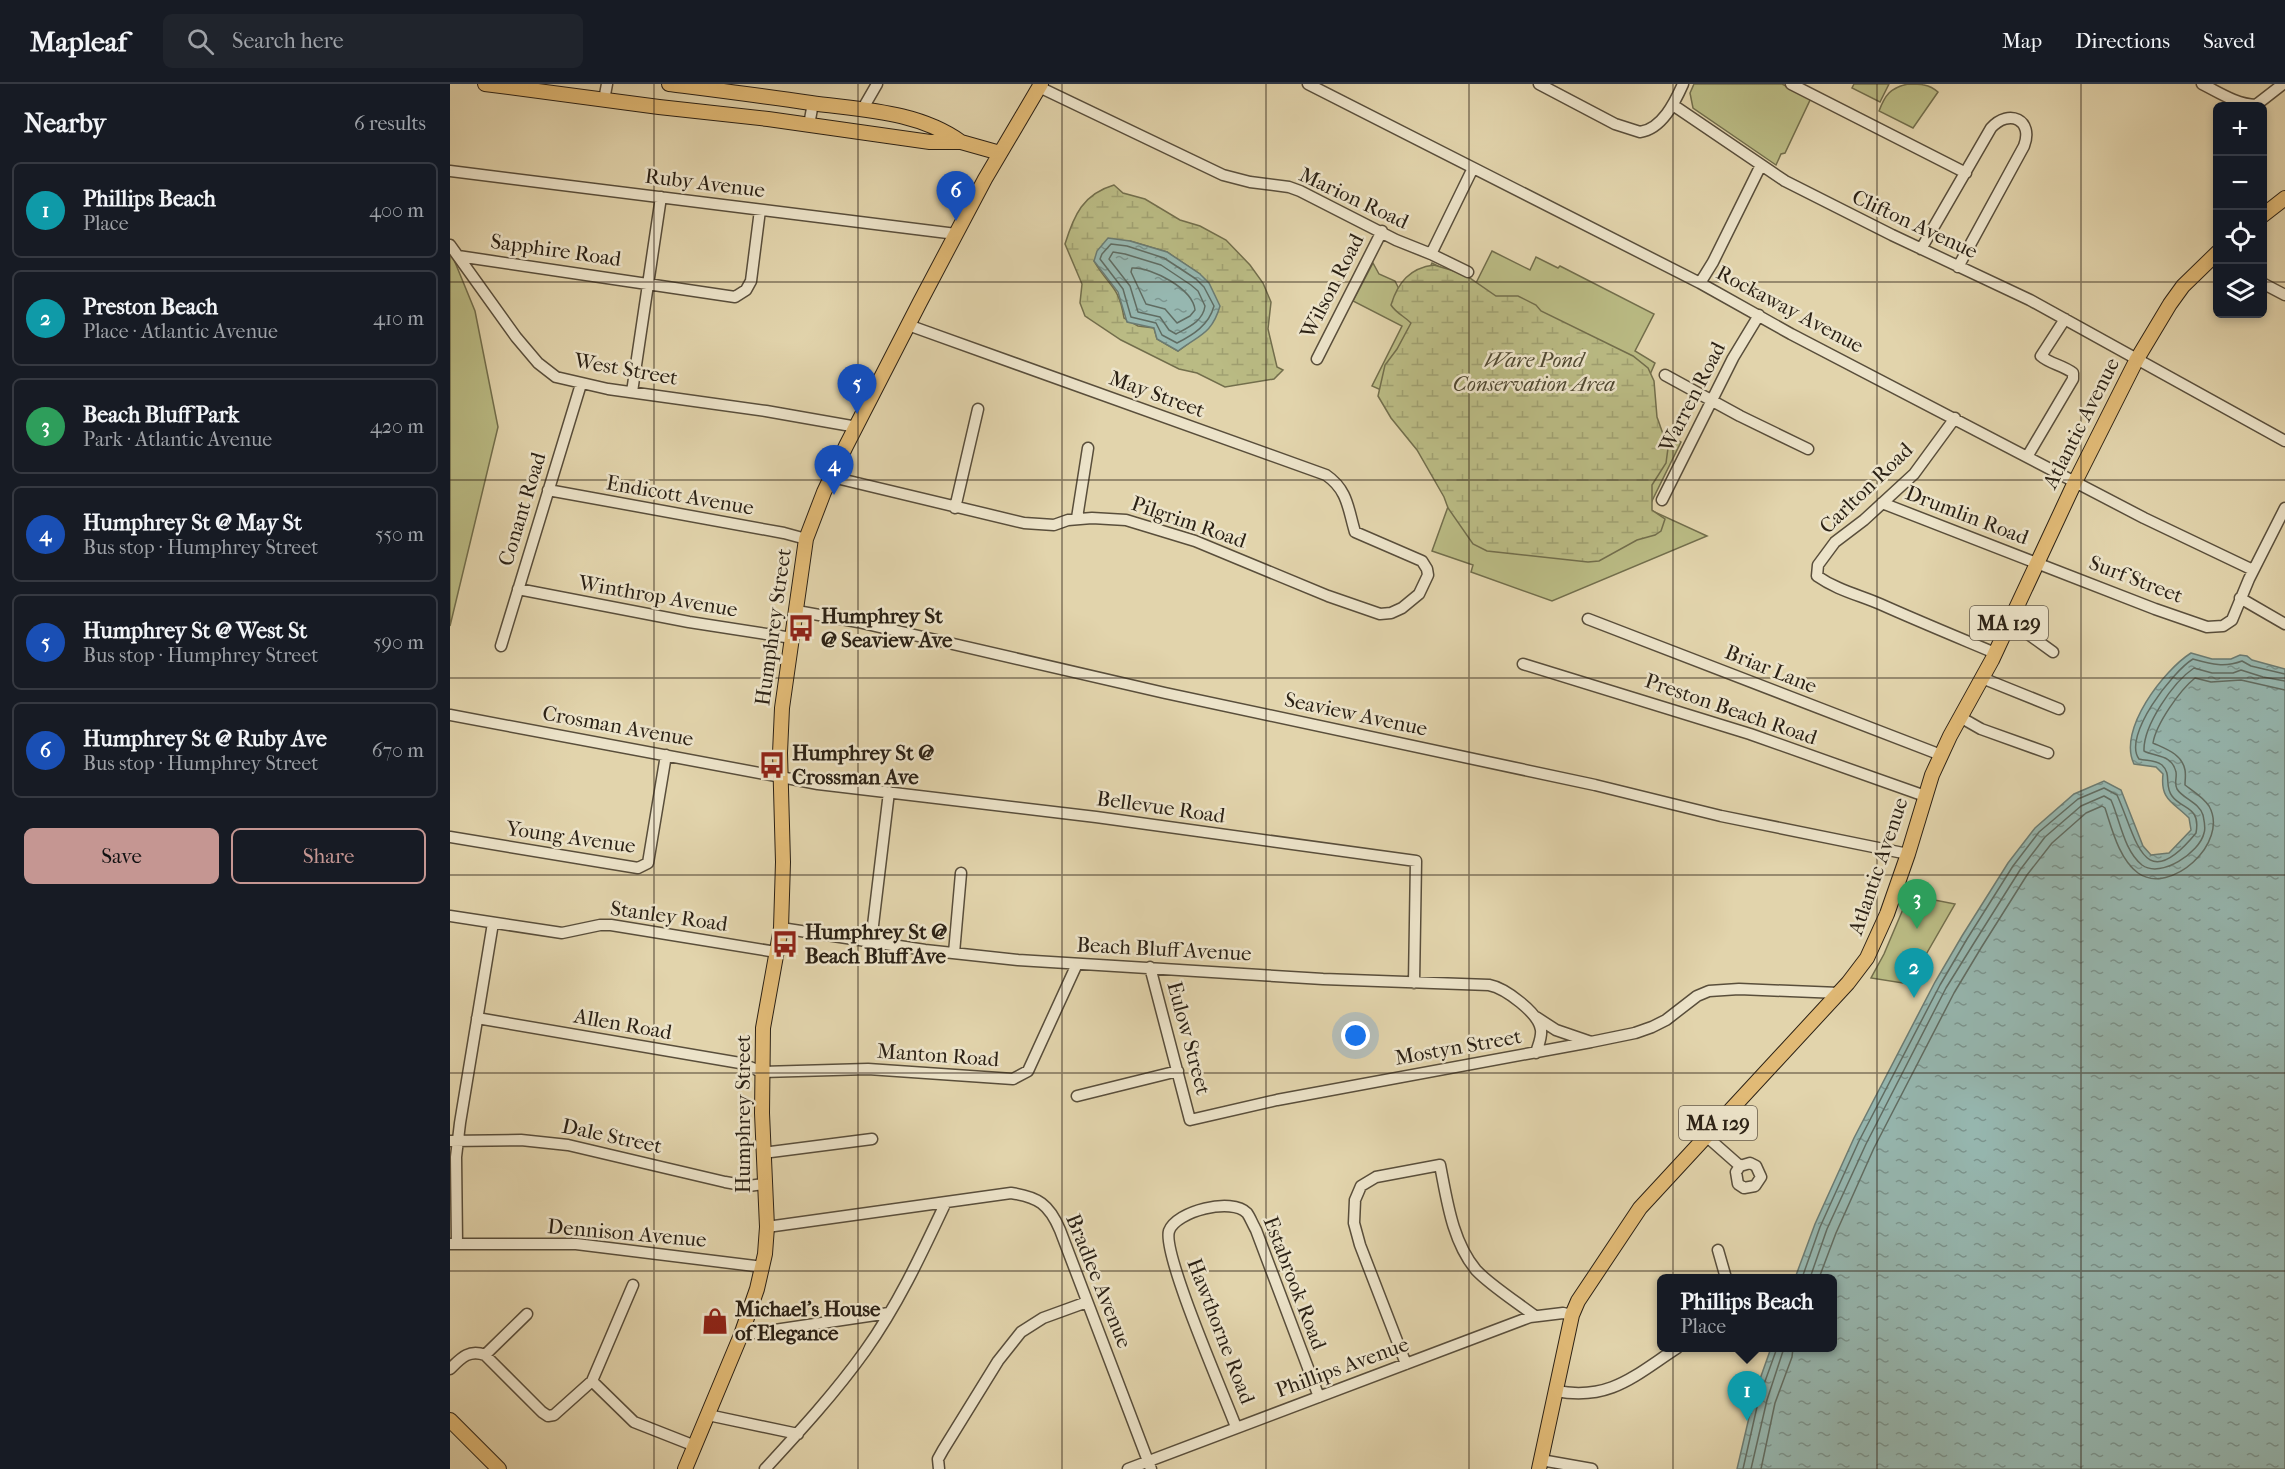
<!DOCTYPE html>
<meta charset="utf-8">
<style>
body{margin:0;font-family:"IM FELL French Canon",serif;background:#20242c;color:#f1f3f6}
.controls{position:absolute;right:18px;top:18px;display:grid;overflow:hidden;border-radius:9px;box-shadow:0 3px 9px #0003}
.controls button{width:54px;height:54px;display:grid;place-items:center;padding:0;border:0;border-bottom:2px solid #363941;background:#171b24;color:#f1f3f6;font:30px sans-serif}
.you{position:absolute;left:906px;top:952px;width:21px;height:21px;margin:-15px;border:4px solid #fff;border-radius:50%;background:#1a73e8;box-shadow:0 0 0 9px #1a73e833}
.badge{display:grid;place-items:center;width:39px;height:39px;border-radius:50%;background:#c59692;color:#fff;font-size:20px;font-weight:700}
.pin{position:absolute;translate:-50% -50px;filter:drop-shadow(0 2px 3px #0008)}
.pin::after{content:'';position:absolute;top:32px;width:21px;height:18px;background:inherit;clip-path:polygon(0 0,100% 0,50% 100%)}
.popup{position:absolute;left:1207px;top:1190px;width:180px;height:78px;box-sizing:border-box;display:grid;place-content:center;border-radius:9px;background:#171b24;filter:drop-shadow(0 2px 4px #0005);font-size:20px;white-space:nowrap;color:#9ea1a6}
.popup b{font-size:22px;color:#f1f3f6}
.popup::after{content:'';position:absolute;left:50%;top:100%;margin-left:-12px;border:12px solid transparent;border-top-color:#171b24}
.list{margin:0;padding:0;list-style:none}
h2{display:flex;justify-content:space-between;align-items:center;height:78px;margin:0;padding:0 24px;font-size:26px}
h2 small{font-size:20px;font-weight:400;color:#9ea1a6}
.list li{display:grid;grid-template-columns:39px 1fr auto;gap:18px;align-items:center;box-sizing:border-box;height:96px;margin:0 12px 12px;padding:0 12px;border:2px solid #363941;border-radius:9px}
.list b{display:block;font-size:22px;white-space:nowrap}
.list p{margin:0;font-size:20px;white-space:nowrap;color:#9ea1a6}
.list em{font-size:20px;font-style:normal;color:#9ea1a6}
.actions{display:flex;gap:12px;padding:18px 24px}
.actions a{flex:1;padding:14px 0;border:2px solid #c59692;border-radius:9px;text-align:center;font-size:21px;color:#c59692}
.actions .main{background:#c59692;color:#111}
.icon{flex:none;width:33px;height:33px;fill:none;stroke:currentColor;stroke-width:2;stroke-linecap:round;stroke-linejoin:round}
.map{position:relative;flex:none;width:1835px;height:1385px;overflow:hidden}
header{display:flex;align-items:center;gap:36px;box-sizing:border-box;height:84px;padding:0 30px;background:#171b24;border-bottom:2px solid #363941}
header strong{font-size:28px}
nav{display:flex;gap:33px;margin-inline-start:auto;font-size:21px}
.search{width:420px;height:54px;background:#20242c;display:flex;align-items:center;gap:15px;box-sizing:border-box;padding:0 21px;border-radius:9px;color:#9ea1a6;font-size:22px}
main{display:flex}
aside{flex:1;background:#171b24}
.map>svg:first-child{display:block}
.green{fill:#babb84;stroke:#726e4c;stroke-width:1.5}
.wetland{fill:url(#wetland-marsh);stroke:#726e4c;stroke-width:1.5;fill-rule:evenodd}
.water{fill:url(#water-ripples);stroke:#6b7b72;stroke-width:1.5}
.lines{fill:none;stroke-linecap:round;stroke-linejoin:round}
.shore{stroke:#606c62;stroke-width:1.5}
.minor-casing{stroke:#594e3b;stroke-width:13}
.major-casing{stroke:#2b2115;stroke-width:16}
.minor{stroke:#ece3c9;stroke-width:10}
.major{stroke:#e1ba76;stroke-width:14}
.grid{fill:none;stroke:#2b2115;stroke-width:1.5;stroke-opacity:0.55}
.labels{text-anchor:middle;stroke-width:5;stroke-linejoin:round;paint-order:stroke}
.shield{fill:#ece3c9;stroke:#655b4b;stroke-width:1.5}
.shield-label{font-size:20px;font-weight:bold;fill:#2b2115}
.street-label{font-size:21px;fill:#2b2115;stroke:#ece3c9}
.park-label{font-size:21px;font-style:italic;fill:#4f4831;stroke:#ece3c9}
.poi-label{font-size:21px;font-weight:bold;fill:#2b2115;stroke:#ece3c9;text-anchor:start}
</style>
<header>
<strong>Mapleaf</strong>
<div class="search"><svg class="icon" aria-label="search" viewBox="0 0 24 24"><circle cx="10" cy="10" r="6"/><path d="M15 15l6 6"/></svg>Search here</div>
<nav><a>Map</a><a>Directions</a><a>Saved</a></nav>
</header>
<main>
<aside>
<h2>Nearby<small>6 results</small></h2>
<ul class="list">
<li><span class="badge" style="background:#0f9aa8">1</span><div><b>Phillips Beach</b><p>Place</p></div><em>400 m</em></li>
<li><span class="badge" style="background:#0f9aa8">2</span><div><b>Preston Beach</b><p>Place · Atlantic Avenue</p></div><em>410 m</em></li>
<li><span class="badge" style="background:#2e9e5b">3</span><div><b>Beach Bluff Park</b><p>Park · Atlantic Avenue</p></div><em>420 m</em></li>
<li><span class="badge" style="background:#1a4fb4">4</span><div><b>Humphrey St @ May St</b><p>Bus stop · Humphrey Street</p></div><em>550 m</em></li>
<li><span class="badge" style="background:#1a4fb4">5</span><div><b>Humphrey St @ West St</b><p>Bus stop · Humphrey Street</p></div><em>590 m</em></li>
<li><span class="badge" style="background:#1a4fb4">6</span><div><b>Humphrey St @ Ruby Ave</b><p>Bus stop · Humphrey Street</p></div><em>670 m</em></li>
</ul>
<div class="actions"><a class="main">Save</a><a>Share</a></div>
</aside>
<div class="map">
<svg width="1835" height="1385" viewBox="0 0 1835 1385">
<defs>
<pattern id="wetland-marsh" width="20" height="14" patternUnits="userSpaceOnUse" patternTransform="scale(1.5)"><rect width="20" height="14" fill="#babb84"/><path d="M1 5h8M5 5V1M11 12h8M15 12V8" fill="none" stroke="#a0a071"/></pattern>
<pattern id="water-ripples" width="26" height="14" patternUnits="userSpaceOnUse" patternTransform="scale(1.5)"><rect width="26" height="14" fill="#96b7b0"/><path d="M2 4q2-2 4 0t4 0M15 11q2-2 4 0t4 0" fill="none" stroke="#7b948e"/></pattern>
</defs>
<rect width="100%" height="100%" fill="#e2d4ac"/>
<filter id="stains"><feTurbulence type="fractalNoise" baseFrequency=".00333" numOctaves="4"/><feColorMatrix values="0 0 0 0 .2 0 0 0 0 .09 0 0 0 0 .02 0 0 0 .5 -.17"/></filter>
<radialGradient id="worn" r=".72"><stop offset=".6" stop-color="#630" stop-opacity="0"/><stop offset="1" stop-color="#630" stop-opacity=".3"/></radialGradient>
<path class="green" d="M1244 0H1332L1361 14 1335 69 1331 70 1326 81 1243 24 1240 9Z
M1404 0H1439L1430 18 1402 4Z
M1458 0C1470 0 1479 0 1488 8L1463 44 1429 27C1435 11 1440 4 1458 0Z
M0 166 25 227 48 343 0 542Z
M1042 167 1080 186 1086 173 1108 184 1110 182 1204 230 1185 267 1205 279 1182 332 1231 358 1198 425 1257 452 1102 517 1021 488 1023 481 982 467 1008 395 993 334 922 302 952 242 903 217 923 179 929 190 945 197 949 205 967 214 982 179 1025 201Z
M1459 811 1505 820 1459 900 1421 894 1434 870Z"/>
<path class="wetland" d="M664 101 673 109 695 115 730 136 750 142 776 156 800 181 813 199 821 218 818 245 827 283 833 286 824 295 775 303 747 289 729 285 671 256 635 232 630 219 632 200 615 160C624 131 633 110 664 101ZM680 157 717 168 750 190 739 259 728 267 707 255 704 244 688 242 674 234C669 201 658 202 644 177Z
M984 181 1014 190 1046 212H1068L1086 221 1091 227 1183 272 1198 284 1204 297 1207 333 1218 364 1216 379 1202 401V426L1215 435 1211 447 1205 451 1187 456 1149 477 1138 478 1037 467 1023 460 998 424 994 413 967 366 941 334 928 312 935 281 947 265 961 239C954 232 946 229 941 221 948 198 960 184 984 181Z"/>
<path class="water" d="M658 154 680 157 717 168 750 190 759 199 770 222C762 250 749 251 728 267L707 255 704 244 677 238 668 208 644 177 647 167Z
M1741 569 1762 575H1781L1790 571 1797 572 1802 576 1835 585V1385H1287L1304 1312 1321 1264H1382V1194H1345L1365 1140 1404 1054 1485 898 1512 852 1558 779 1585 744 1624 710 1654 697 1671 706 1693 762 1701 771 1719 769 1741 746 1739 734C1723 718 1710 716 1713 690L1706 683 1684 680C1667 646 1714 586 1741 569Z"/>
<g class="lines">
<path class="shore" d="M661 160 677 162 714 174 746 195 754 203 764 222C759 241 743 251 727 259L712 251 706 239 681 233 673 205 650 175 652 170Z
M663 168 675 170 711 181 741 201 748 207 755 222C753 237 739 243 726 250L719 246 710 233 688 228 680 202 659 175Z
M682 184C702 183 743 205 745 226L740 232 727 239 715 225 696 220 681 188Z
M1352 1194 1370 1143 1409 1057 1490 901 1517 855 1563 782 1589 748 1628 715 1654 704 1667 711C1687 755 1693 814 1746 749 1751 722 1732 726 1722 712 1714 702 1722 690 1712 681 1706 676 1697 677 1689 675 1672 652 1723 587 1743 575 1761 580 1774 584 1792 577L1801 582 1835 590
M1360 1194 1377 1145 1416 1060 1496 904 1524 859 1570 786 1595 753 1631 722 1654 712 1661 716C1670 736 1674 767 1692 781 1711 795 1750 768 1754 749 1756 744 1754 736 1753 731 1749 718 1733 715 1727 705 1724 699 1727 694 1726 688 1722 670 1705 673 1694 667 1693 642 1723 598 1744 584L1762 589H1783L1791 586 1813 593 1835 597
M1369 1194 1386 1149 1424 1064 1504 909 1531 864 1577 791 1602 759 1636 729 1652 722 1655 724C1662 745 1669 775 1688 789 1720 812 1780 759 1759 722 1753 713 1743 707 1735 701 1735 696 1736 691 1735 686 1732 670 1716 665 1703 659 1706 640 1730 606 1745 594L1761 598 1791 596 1835 606
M1293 1385 1309 1314 1327 1264
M1301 1385 1317 1316 1334 1264
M1311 1385 1325 1319 1342 1273 1343 1264"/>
<defs>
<path id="minor" d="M858 0 1250 199 1341 250 1694 434 1803 486
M1089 0 1165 40 1190 48C1212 45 1225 18 1233 0
M1341 0 1516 89
M1752 0C1770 9 1786 20 1806 21L1833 0
M589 3 773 91 800 98 839 103 850 107 946 156 981 170 1023 84
M154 16 157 0
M1223 21 1335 97 1442 151 1580 216 1835 357
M412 26 427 0
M359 41 363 19
M0 87 506 150
M0 161 66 253 88 279 106 293 158 305 316 327 407 343
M1471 165 1541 44C1559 24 1584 36 1574 62L1508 183
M981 170 1018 188
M8 172 285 213 296 206 301 197 310 126
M1250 199 1263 178 1311 81
M1812 199 1835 211
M867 275 932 147
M1215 291 1290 332 1358 365
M182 308 211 113
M1505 334 1464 390 1414 436 1385 458 1368 481 1367 492C1387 506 1409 511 1430 520 1468 537 1507 553 1545 569
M1577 373 1623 295V289C1613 281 1600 280 1591 272L1615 235
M382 393 574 439 604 441 618 436 642 434 676 436 745 457 878 512 930 530 941 529 952 524 969 510 978 491 977 485 972 477 905 448C898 425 898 406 876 391L458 241
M98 406 334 449 356 455
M1212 416 1283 274 1309 231
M1432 419 1705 525 1757 543 1773 542 1782 536 1799 495 1835 424
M505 424 528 325
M627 434 638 364
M68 505 239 538 342 554
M1790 514 1835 540
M347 527 408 538 715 609 1145 701 1271 732 1458 770
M1138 535 1491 671
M1560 537 1603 568
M51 562 131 300
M1073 580 1300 650 1475 712
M1532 594 1609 625
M0 631 368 700 646 733 966 777 964 899
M1510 633 1531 645 1598 669
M0 753 188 784 198 779 216 671
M0 832 112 849 150 841H161L326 868
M331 844 475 866 568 876 873 895 1039 901C1055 904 1089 929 1091 946 1092 954 1088 961 1086 969
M421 858 439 708
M504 869 511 789
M700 883 740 1036 827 1016 1141 958
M1086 933 1106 946 1141 958 1185 949 1202 943 1216 936 1247 912 1259 907 1289 905 1389 909
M27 934 290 979 312 988 418 985 563 995 578 987 627 880
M627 1012 728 987
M1256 1052 1290 1082 1300 1079 1306 1082 1311 1093 1305 1102 1294 1104 1288 1100 1286 1088 1290 1082
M0 1057 71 1056 118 1061 275 1098 298 1102 314 1100
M313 1069 422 1055
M317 1143 561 1109C588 1113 599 1120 610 1146L701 1385
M0 1160H126L313 1183
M7 1160 6 1073 10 1039 43 839
M1268 1166 1276 1194
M291 1251 439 1229
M35 1271 77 1230
M956 1280 910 1161 904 1139 905 1116 911 1102 926 1093 990 1081C997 1116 1002 1157 1026 1186 1040 1201 1068 1219 1085 1232
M0 1285C11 1274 19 1265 35 1271L92 1328 98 1332 104 1331 142 1297 183 1201
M142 1297 184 1338 245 1362
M1106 1307C1160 1317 1184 1292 1227 1264
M258 1331 348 1350
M786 1343C775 1313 712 1170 719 1147 726 1127 782 1113 797 1129 800 1133 803 1141 806 1146L869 1313
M1091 1380V1376L1142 1385
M315 1385C350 1347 385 1309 415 1267 448 1221 472 1169 496 1118
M489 1385 488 1375 493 1366 548 1277 571 1248 593 1234 637 1218
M678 1385 1080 1233 1113 1229 1122 1231"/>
<path id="major" d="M35 0 209 23 318 35 480 58H511L550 69
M219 0C266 6 314 12 361 19 412 26 468 27 511 58
M1812 132 1835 114
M0 1336 49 1385
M235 1385 291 1251 307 1205 315 1170 317 1143 312 1029 313 944 331 844 333 778 330 669 332 624 356 455 374 408 396 362 470 218 535 95 591 0
M1089 1385 1122 1231 1128 1217 1190 1124 1398 899 1417 874 1437 830 1458 770 1482 691 1500 652 1542 576 1625 398 1687 275 1720 220 1733 202 1768 168"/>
</defs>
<use href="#minor" class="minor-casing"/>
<use href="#major" class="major-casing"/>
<use href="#minor" class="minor"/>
<use href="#major" class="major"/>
</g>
<path class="grid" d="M204 0V1385M408 0V1385M612 0V1385M816 0V1385M1019 0V1385M1223 0V1385M1427 0V1385M1631 0V1385M0 198H1768M1812 198H1835M0 396H1835M0 594H1835M0 791H1835M0 989H1835M0 1187H1835"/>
<defs>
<symbol id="bus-bare" viewBox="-9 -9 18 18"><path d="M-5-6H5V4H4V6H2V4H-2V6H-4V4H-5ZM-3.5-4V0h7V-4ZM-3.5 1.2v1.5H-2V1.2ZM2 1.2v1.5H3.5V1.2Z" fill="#8f2418" stroke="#ece3c9" stroke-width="2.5" paint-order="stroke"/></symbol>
<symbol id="shop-bare" viewBox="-9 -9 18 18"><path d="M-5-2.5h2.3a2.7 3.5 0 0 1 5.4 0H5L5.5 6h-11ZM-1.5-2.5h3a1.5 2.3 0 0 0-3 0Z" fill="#8f2418" stroke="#ece3c9" stroke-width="2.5" paint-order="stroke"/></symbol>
</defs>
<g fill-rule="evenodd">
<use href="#bus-bare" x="332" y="525" width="38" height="38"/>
<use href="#bus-bare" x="303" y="662" width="38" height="38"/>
<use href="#bus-bare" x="316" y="841" width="38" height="38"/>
<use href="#shop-bare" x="246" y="1218" width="38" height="38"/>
</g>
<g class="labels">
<g class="shield">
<rect x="1520" y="522" width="78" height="34" rx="4.5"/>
<rect x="1229" y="1022" width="78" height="34" rx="4.5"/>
</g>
<g class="shield-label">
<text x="1559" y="546">MA 129</text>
<text x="1268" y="1046">MA 129</text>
</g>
<g class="street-label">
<text transform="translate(255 99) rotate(7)" y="7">Ruby Avenue</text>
<text transform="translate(904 114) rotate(25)" y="7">Marion Road</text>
<text transform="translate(1465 140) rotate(25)" y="7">Clifton Avenue</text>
<text transform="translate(106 166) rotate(8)" y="7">Sapphire Road</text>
<text transform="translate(882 202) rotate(-63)" y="7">Wilson Road</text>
<text transform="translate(1340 225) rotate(28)" y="7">Rockaway Avenue</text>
<text transform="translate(176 285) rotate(10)" y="7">West Street</text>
<text transform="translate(707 310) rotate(20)" y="7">May Street</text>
<text transform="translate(1242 313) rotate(-63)" y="7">Warren Road</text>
<text transform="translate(1631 339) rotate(-63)" y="7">Atlantic Avenue</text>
<text transform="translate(1416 404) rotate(-44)" y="7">Carlton Road</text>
<text transform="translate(230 411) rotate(10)" y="7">Endicott Avenue</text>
<text transform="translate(72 425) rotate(-73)" y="7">Conant Road</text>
<text transform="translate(1517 431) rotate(21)" y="7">Drumlin Road</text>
<text transform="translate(739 438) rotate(19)" y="7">Pilgrim Road</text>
<text transform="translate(1686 495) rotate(21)" y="7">Surf Street</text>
<text transform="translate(208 512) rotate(10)" y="7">Winthrop Avenue</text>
<text transform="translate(323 543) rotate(-82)" y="7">Humphrey Street</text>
<text transform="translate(1321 585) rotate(22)" y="7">Briar Lane</text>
<text transform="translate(1281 625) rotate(19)" y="7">Preston Beach Road</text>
<text transform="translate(906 630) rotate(12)" y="7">Seaview Avenue</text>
<text transform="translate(168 642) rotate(10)" y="7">Crosman Avenue</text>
<text transform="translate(711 723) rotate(8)" y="7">Bellevue Road</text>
<text transform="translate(121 753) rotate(8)" y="7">Young Avenue</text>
<text transform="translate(1428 782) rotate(-71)" y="7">Atlantic Avenue</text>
<text transform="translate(219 832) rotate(8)" y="7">Stanley Road</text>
<text transform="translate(714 865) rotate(3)" y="7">Beach Bluff Avenue</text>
<text transform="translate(173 940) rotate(10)" y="7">Allen Road</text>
<text transform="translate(739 954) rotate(75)" y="7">Eulow Street</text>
<text transform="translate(1008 963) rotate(-10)" y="7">Mostyn Street</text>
<text transform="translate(488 971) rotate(4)" y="7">Manton Road</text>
<text transform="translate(293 1030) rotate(-90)" y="7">Humphrey Street</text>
<text transform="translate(162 1052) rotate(12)" y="7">Dale Street</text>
<text transform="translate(177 1149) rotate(5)" y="7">Dennison Avenue</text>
<text transform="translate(649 1197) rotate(68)" y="7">Bradlee Avenue</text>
<text transform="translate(845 1199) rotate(69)" y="7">Estabrook Road</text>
<text transform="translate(771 1247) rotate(69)" y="7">Hawthorne Road</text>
<text transform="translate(892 1283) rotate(-20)" y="7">Phillips Avenue</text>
</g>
<g class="park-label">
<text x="1084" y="283">Ware Pond<tspan x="1084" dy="24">Conservation Area</tspan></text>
</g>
<g class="poi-label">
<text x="371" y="539">Humphrey St<tspan x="371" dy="24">@ Seaview Ave</tspan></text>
<text x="342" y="676">Humphrey St @<tspan x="342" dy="24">Crossman Ave</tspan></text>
<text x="355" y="855">Humphrey St @<tspan x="355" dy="24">Beach Bluff Ave</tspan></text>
<text x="285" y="1232">Michael's House<tspan x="285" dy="24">of Elegance</tspan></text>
</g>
</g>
<rect width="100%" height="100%" filter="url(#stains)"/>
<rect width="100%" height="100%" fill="url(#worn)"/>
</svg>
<div class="controls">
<button>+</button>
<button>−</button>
<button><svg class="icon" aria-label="locate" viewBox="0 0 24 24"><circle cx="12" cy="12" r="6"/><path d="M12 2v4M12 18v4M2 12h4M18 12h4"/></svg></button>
<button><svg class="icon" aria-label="layers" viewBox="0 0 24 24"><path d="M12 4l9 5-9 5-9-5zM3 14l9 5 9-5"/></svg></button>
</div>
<div class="you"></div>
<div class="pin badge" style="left:1297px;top:1337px;background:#0f9aa8">1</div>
<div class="popup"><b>Phillips Beach</b>Place</div>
<div class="pin badge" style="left:1464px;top:914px;background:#0f9aa8">2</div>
<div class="pin badge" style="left:1467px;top:845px;background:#2e9e5b">3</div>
<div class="pin badge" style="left:384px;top:411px;background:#1a4fb4">4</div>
<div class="pin badge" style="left:407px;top:330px;background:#1a4fb4">5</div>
<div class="pin badge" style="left:506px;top:137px;background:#1a4fb4">6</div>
</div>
</main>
